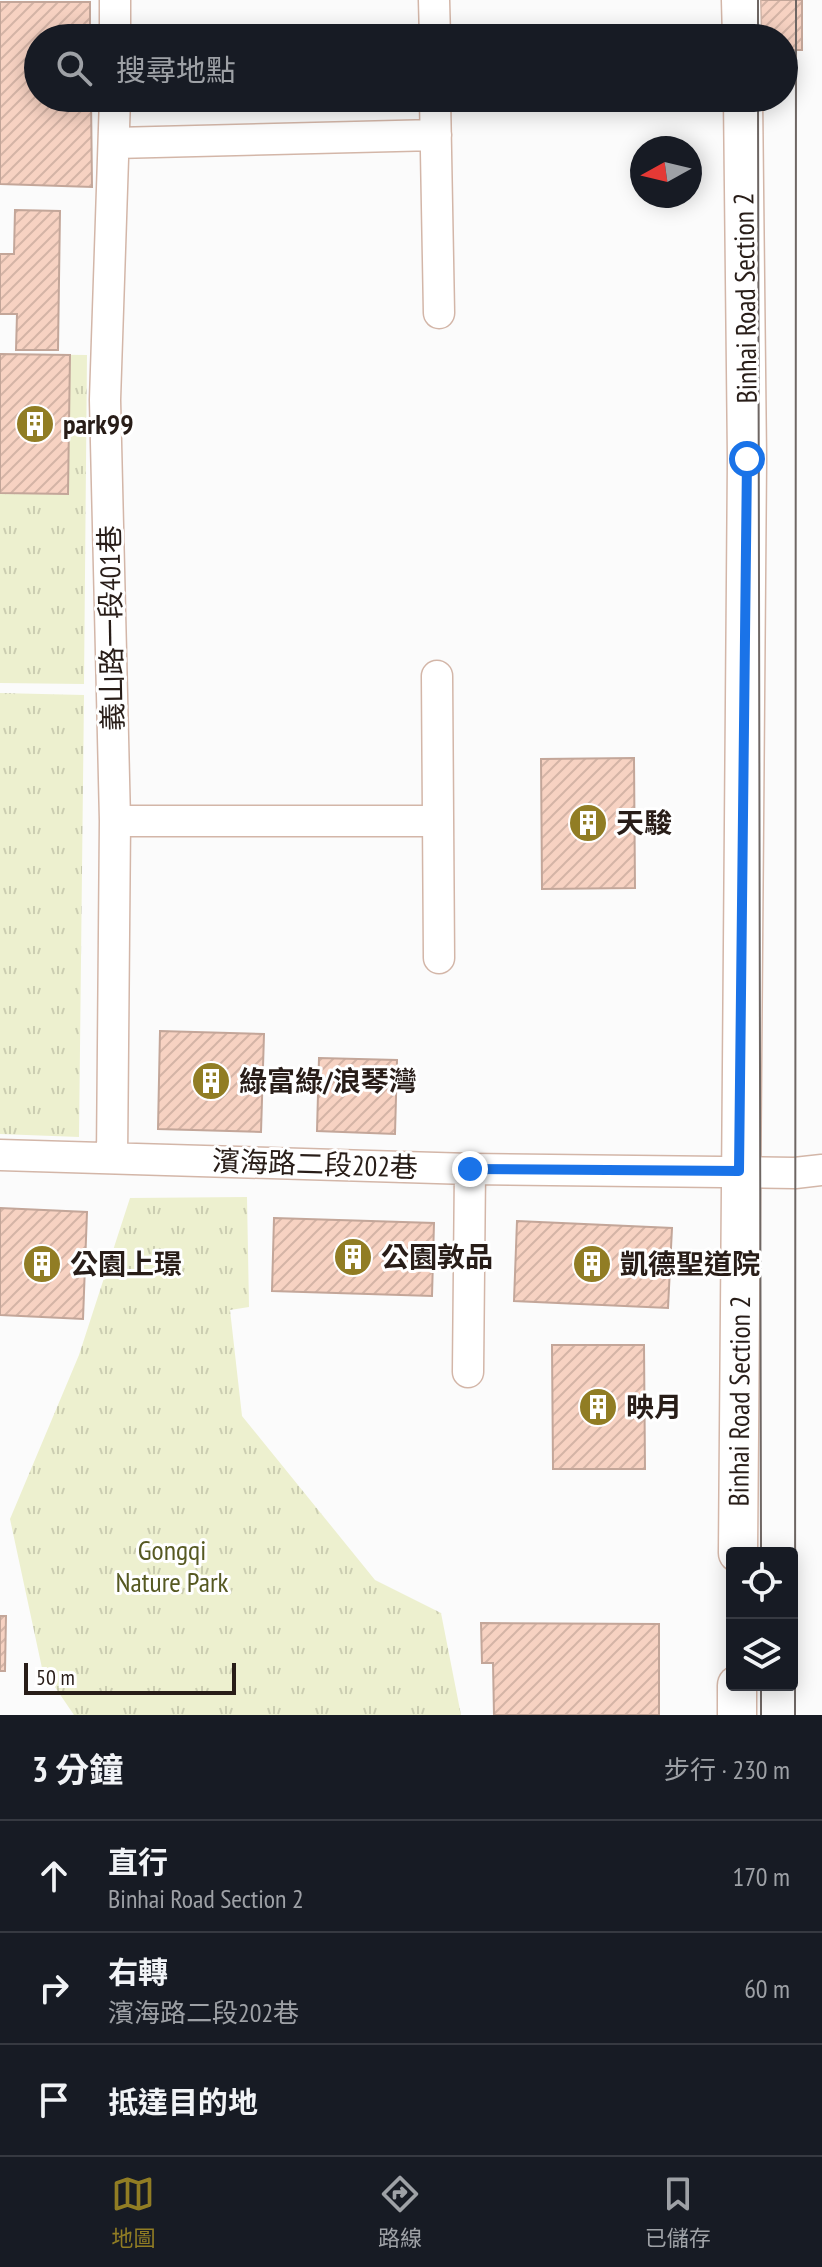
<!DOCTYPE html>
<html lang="zh-TW">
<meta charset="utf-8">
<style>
body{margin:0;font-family:"PT Sans Narrow","Noto Sans TC",sans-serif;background:#20242c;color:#f1f3f6}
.controls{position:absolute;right:24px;bottom:24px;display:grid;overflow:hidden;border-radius:8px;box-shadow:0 4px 20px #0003}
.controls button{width:72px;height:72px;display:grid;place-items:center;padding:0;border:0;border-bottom:2px solid #363941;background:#171b24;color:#f1f3f6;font:40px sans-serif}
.compass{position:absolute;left:630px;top:136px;width:72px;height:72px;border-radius:50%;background:#171b24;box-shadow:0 4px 20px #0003;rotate:262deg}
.scale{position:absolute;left:24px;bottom:20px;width:212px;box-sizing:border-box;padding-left:8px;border:4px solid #281d18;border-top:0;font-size:22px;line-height:28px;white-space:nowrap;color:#281d18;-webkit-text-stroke:6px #fff;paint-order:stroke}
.stop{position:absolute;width:24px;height:24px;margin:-18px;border:6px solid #1a73e8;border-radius:50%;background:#fff}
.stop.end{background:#1a73e8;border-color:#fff;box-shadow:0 2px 8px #0008}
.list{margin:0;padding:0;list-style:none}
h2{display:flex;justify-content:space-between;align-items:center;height:104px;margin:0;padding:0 32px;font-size:34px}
h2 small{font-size:26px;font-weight:400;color:#9ea1a6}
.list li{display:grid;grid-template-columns:52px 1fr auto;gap:24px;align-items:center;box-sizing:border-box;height:112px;padding:0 32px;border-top:2px solid #363941}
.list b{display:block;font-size:30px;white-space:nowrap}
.list p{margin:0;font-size:26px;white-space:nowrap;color:#9ea1a6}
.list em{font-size:26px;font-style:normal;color:#9ea1a6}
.icon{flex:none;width:44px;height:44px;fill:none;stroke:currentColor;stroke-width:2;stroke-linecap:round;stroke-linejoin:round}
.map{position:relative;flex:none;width:822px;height:1715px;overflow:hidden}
.search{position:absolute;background:#171b24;box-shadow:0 4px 20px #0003;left:24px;right:24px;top:24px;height:88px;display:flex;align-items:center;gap:20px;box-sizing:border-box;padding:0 28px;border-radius:44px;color:#9ea1a6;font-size:30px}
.sheet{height:440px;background:#171b24}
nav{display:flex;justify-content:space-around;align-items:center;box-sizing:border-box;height:112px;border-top:2px solid #363941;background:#171b24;font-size:22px;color:#9ea1a6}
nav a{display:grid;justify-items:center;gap:4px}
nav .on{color:#917d24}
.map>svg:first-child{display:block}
.grass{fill:url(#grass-tufts)}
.building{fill:url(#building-hatch);stroke:#c3a699;stroke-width:2}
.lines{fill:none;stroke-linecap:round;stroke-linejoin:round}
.minor-casing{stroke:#d3b6a8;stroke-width:33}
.tertiary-casing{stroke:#d3b6a8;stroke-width:41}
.minor{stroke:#fff;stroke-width:30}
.tertiary{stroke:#fff;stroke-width:38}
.tram{stroke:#6e6663;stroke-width:2}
.route{stroke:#1a73e8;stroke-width:10}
.labels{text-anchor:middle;stroke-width:6;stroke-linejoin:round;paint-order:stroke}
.street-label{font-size:28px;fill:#281d18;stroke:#fff}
.poi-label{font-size:28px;font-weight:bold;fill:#281d18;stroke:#fff;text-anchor:start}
.park-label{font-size:28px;fill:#565922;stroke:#fff}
</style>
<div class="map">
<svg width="822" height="1715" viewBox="0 0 822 1715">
<defs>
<pattern id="grass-tufts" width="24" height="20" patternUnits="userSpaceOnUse" patternTransform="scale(2)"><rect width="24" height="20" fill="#edf0cf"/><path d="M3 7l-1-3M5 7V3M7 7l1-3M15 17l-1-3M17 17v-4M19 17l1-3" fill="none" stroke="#cbcdb1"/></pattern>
<pattern id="building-hatch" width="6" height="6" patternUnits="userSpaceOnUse" patternTransform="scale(2)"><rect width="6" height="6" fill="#f7d2c2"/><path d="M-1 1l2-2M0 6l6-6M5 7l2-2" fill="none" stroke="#d4b4a6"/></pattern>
</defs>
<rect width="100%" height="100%" fill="#fbfbfb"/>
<path class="grass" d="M0 354 87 355 84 684 0 683Z
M0 693 84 695 79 1137 0 1134Z
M247 1197 249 1307 230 1310 242 1416 375 1580 441 1613 461 1715H74L42 1668 10 1519 79 1355 130 1198Z"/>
<path class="building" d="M752 0H802V50H784V38H752Z
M0 2H90V38H38V98H91L92 187 0 184Z
M15 210 60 211 58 350H16L17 314H0V254H14Z
M0 354 70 355 68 494 0 493Z
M634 758 635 888 542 889 541 759Z
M160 1031 264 1034 261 1132 158 1129Z
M319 1058 397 1060 395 1134 317 1131Z
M0 1208 87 1212 83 1319 0 1315Z
M274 1218 434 1223 432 1296 272 1291Z
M517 1221 672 1228 668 1308 514 1301Z
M552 1345H644L645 1469H553Z
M0 1616H6L5 1671H0Z
M481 1623 659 1624V1715H494L493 1663H482Z"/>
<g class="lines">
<defs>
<path id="minor" d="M434 0 435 38
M115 38V0
M435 98 439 313
M115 143 436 135
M437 676 439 958
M115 821H437
M0 1155 470 1169 795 1173 822 1170
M112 1158 115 821 105 400 115 98
M468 1372 470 1169"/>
<g id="tertiary">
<path d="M741 0 742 38"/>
<path id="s1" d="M738 1553 747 459 743 98"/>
<path d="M737 1715V1685"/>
</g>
</defs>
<use href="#minor" class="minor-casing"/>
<use href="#tertiary" class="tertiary-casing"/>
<use href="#minor" class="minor"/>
<use href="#tertiary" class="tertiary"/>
<path class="tram" d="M758 0V38
M758 98 761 1553
M761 1715V1685
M795 1715 796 0"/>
</g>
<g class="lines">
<path class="route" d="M470 1169 739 1171 747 459"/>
</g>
<defs>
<symbol id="building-disc" viewBox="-11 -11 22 22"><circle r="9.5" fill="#917d24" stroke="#fff"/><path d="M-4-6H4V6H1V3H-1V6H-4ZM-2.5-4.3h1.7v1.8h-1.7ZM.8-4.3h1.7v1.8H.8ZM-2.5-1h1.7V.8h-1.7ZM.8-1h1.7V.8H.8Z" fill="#fff"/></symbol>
</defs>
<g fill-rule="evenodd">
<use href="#building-disc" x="13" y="402" width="44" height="44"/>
<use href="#building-disc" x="566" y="801" width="44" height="44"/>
<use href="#building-disc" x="189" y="1059" width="44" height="44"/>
<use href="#building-disc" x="331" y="1235" width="44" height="44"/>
<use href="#building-disc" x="20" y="1242" width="44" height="44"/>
<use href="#building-disc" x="570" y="1242" width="44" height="44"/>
<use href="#building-disc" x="576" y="1385" width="44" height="44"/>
</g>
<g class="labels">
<g class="street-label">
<text transform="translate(745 298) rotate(-91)" y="10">Binhai Road Section 2</text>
<text transform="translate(111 628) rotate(-91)" y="10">義山路一段401巷</text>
<text transform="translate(315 1164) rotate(2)" y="10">濱海路二段202巷</text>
<text dy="10" stroke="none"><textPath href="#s1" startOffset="152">Binhai Road Section 2</textPath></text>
</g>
<g class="poi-label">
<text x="63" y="434">park99</text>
<text x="616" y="833">天駿</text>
<text x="239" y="1091">綠富綠/浪琴灣</text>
<text x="381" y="1267">公園敦品</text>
<text x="70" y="1274">公園上璟</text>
<text x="620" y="1274">凱德聖道院</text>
<text x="626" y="1417">映月</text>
</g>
<g class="park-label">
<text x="172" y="1560">Gongqi<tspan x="172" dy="32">Nature Park</tspan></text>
</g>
</g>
</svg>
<div class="controls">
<button><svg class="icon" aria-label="locate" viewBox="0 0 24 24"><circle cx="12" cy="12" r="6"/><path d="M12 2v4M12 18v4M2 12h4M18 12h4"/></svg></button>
<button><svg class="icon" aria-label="layers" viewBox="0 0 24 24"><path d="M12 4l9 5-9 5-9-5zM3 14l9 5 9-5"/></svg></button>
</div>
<svg class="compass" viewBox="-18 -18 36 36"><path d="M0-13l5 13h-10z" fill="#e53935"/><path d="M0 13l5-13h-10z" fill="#9ea1a6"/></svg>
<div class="scale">50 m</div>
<div class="stop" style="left:747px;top:459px"></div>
<div class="stop end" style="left:470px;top:1169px"></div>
<div class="search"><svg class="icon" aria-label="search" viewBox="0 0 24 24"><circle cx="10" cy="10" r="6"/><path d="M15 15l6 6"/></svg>搜尋地點</div>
</div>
<section class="sheet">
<h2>3 分鐘<small>步行 · 230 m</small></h2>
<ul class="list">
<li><svg class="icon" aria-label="ahead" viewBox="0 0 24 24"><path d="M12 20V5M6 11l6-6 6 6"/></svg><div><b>直行</b><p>Binhai Road Section 2</p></div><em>170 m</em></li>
<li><svg class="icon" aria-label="right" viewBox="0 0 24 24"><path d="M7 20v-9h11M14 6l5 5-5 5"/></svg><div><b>右轉</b><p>濱海路二段202巷</p></div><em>60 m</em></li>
<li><svg class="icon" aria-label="arrive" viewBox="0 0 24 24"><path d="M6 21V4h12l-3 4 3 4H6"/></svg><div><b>抵達目的地</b></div></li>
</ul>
</section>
<nav>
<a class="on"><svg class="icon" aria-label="map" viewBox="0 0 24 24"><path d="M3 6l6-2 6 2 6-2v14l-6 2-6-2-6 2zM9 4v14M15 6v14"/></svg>地圖</a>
<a><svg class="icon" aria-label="directions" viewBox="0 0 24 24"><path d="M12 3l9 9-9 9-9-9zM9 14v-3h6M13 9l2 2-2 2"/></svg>路線</a>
<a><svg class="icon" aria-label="saved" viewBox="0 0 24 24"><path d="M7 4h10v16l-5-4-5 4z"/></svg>已儲存</a>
</nav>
